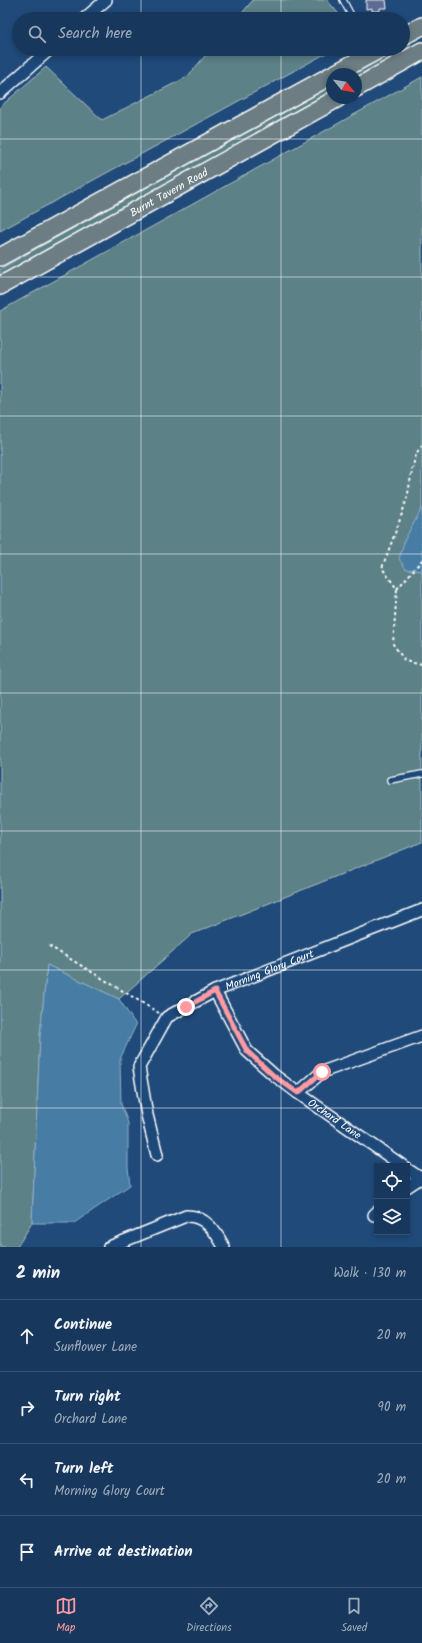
<!DOCTYPE html>
<meta charset="utf-8">
<style>
body{margin:0;font-family:Kalam,sans-serif;background:#244365;color:#f1f3f6}
.controls{position:absolute;right:12px;bottom:12px;display:grid;overflow:hidden;border-radius:0px;box-shadow:0 2px 6px #0003}
.controls button{width:36px;height:36px;display:grid;place-items:center;padding:0;border:0;border-bottom:1px solid #365272;background:#17385c;color:#f1f3f6;font:20px sans-serif}
.compass{position:absolute;left:326px;top:68px;width:36px;height:36px;border-radius:50%;background:#17385c;box-shadow:0 2px 6px #0003;rotate:120deg}
.stop{position:absolute;width:12px;height:12px;margin:-9px;border:3px solid #ff9aa2;border-radius:50%;background:#fff}
.stop.end{background:#ff9aa2;border-color:#fff;box-shadow:0 1px 4px #0008}
.list{margin:0;padding:0;list-style:none}
h2{display:flex;justify-content:space-between;align-items:center;height:52px;margin:0;padding:0 16px;font-size:17px}
h2 small{font-size:13px;font-weight:400;color:#9eacbb}
.list li{display:grid;grid-template-columns:26px 1fr auto;gap:12px;align-items:center;box-sizing:border-box;height:72px;padding:0 16px;border-top:1px solid #365272}
.list b{display:block;font-size:15px;white-space:nowrap}
.list p{margin:0;font-size:13px;white-space:nowrap;color:#9eacbb}
.list em{font-size:13px;font-style:normal;color:#9eacbb}
.icon{flex:none;width:22px;height:22px;fill:none;stroke:currentColor;stroke-width:2;stroke-linecap:round;stroke-linejoin:round}
.map{position:relative;flex:none;width:422px;height:1247px;overflow:hidden}
.search{position:absolute;background:#17385c;box-shadow:0 2px 6px #0003;left:12px;right:12px;top:12px;height:44px;display:flex;align-items:center;gap:10px;box-sizing:border-box;padding:0 14px;border-radius:22px;color:#9eacbb;font-size:15px}
.sheet{height:340px;background:#17385c}
nav{display:flex;justify-content:space-around;align-items:center;box-sizing:border-box;height:56px;border-top:1px solid #365272;background:#17385c;font-size:11px;color:#9eacbb}
nav a{display:grid;justify-items:center;gap:2px}
nav .on{color:#ff9aa2}
.map>svg:first-child{display:block}
.green{fill:#5b8187;stroke:#adc0c3}
.water{fill:#477ca4;stroke:#91b0c8}
.building{fill:#5e6a95;stroke:#fff}
.lines{fill:none;stroke-linecap:round;stroke-linejoin:round}
.service-casing{stroke:#fff;stroke-width:8}
.minor-casing{stroke:#fff;stroke-width:14}
.primary-casing{stroke:#fff;stroke-width:20}
.path{stroke:#fff;stroke-width:2;stroke-dasharray:3 3;stroke-linecap:butt}
.service{stroke:#1f4a7a;stroke-width:5.5}
.minor{stroke:#1f4a7a;stroke-width:11}
.primary{stroke:#6c7e84;stroke-width:17}
.route{stroke:#ff9aa2;stroke-width:5}
.grid{fill:none;stroke:#fff;stroke-width:1;stroke-opacity:0.55}
.labels{text-anchor:middle;stroke-width:3;stroke-linejoin:round;paint-order:stroke}
.street-label{font-size:11px;fill:#fff;stroke:#1f4a7a}
</style>
<div class="map">
<svg width="422" height="1247" viewBox="0 0 422 1247">
<rect width="100%" height="100%" fill="#1f4a7a"/>
<filter id="ink" filterUnits="userSpaceOnUse"><feTurbulence type="fractalNoise" baseFrequency=".025" numOctaves="2"/><feDisplacementMap in="SourceGraphic" scale="8" xChannelSelector="R" yChannelSelector="G"/><feConvolveMatrix kernelMatrix="1 2 1 2 8 2 1 2 1" color-interpolation-filters="sRGB"/></filter>
<g filter="url(#ink)">
<path class="green" d="M253 0H327L343 19H237Z
M409 41 411 44 403 55 356 82V74H349L395 49H403V45Z
M211 49H334L0 231V107L46 67 102 120 187 77Z
M422 77V842L192 934 119 999 47 965 40 1036 32 1223 17 1247H0V311Z
M332 84V95L0 280V269Z"/>
<path class="water" d="M422 508V571L406 569 399 559 405 539Z
M47 965 119 999 136 1025 120 1059 121 1104 128 1123V1168L130 1185 74 1223H32L40 1036Z"/>
<path class="building" d="M366 0H386L387 8H380V11H372V8L366 9Z"/>
<g class="lines">
<defs>
<path id="service" d="M343 0 353 19
M390 780 422 774"/>
<g id="minor">
<path d="M84 19 106 0"/>
<path d="M0 93 50 49"/>
<path id="s1" d="M215 991 247 1051 274 1075 298 1093 403 1166"/>
<path d="M298 1093 322 1072 422 1036"/>
<path id="s2" d="M157 1155 147 1115 139 1067 167 1017 215 991 422 910"/>
<path d="M407 1169 422 1179"/>
<path d="M407 1187 422 1177"/>
<path d="M374 1215 377 1212"/>
<path d="M109 1247 186 1216C205 1215 216 1232 224 1247"/>
</g>
<g id="primary">
<path d="M403 36 422 26"/>
<path d="M334 74 380 49"/>
<path d="M356 88 422 51"/>
<path d="M0 257 332 75"/>
<path id="s3" d="M0 286 338 98"/>
</g>
</defs>
<use href="#service" class="service-casing"/>
<use href="#minor" class="minor-casing"/>
<use href="#primary" class="primary-casing"/>
<path class="path" d="M422 445C411 457 411 486 406 501 399 524 390 546 382 568L397 589 393 644 405 661 422 665
M397 589 422 560
M49 946 159 1013"/>
<use href="#service" class="service"/>
<use href="#minor" class="minor"/>
<use href="#primary" class="primary"/>
</g>
</g>
<g class="lines" filter="url(#ink)">
<path class="route" d="M186 1007 215 991 247 1051 274 1076 298 1093 322 1072"/>
</g>
<path class="grid" d="M141 0V19M281 0V19M141 49V1247M281 49V1247M0 139H422M0 277H422M0 416H422M0 554H422M0 693H422M0 831H422M0 970H422M0 1108H422"/>
<g class="labels">
<g class="street-label">
<text dy="4" stroke="none"><textPath href="#s3" startOffset="193">Burnt Tavern Road</textPath></text>
<text dy="4" stroke="none"><textPath href="#s2" startOffset="260">Morning Glory Court</textPath></text>
<text dy="4" stroke="none"><textPath href="#s1" startOffset="179">Orchard Lane</textPath></text>
</g>
</g>
</svg>
<div class="controls">
<button><svg class="icon" aria-label="locate" viewBox="0 0 24 24"><circle cx="12" cy="12" r="6"/><path d="M12 2v4M12 18v4M2 12h4M18 12h4"/></svg></button>
<button><svg class="icon" aria-label="layers" viewBox="0 0 24 24"><path d="M12 4l9 5-9 5-9-5zM3 14l9 5 9-5"/></svg></button>
</div>
<svg class="compass" viewBox="-18 -18 36 36"><path d="M0-13l5 13h-10z" fill="#e53935"/><path d="M0 13l5-13h-10z" fill="#9eacbb"/></svg>
<div class="stop" style="left:322px;top:1072px"></div>
<div class="stop end" style="left:186px;top:1007px"></div>
<div class="search"><svg class="icon" aria-label="search" viewBox="0 0 24 24"><circle cx="10" cy="10" r="6"/><path d="M15 15l6 6"/></svg>Search here</div>
</div>
<section class="sheet">
<h2>2 min<small>Walk · 130 m</small></h2>
<ul class="list">
<li><svg class="icon" aria-label="ahead" viewBox="0 0 24 24"><path d="M12 20V5M6 11l6-6 6 6"/></svg><div><b>Continue</b><p>Sunflower Lane</p></div><em>20 m</em></li>
<li><svg class="icon" aria-label="right" viewBox="0 0 24 24"><path d="M7 20v-9h11M14 6l5 5-5 5"/></svg><div><b>Turn right</b><p>Orchard Lane</p></div><em>90 m</em></li>
<li><svg class="icon" aria-label="left" viewBox="0 0 24 24"><path d="M17 20v-9H6M10 6l-5 5 5 5"/></svg><div><b>Turn left</b><p>Morning Glory Court</p></div><em>20 m</em></li>
<li><svg class="icon" aria-label="arrive" viewBox="0 0 24 24"><path d="M6 21V4h12l-3 4 3 4H6"/></svg><div><b>Arrive at destination</b></div></li>
</ul>
</section>
<nav>
<a class="on"><svg class="icon" aria-label="map" viewBox="0 0 24 24"><path d="M3 6l6-2 6 2 6-2v14l-6 2-6-2-6 2zM9 4v14M15 6v14"/></svg>Map</a>
<a><svg class="icon" aria-label="directions" viewBox="0 0 24 24"><path d="M12 3l9 9-9 9-9-9zM9 14v-3h6M13 9l2 2-2 2"/></svg>Directions</a>
<a><svg class="icon" aria-label="saved" viewBox="0 0 24 24"><path d="M7 4h10v16l-5-4-5 4z"/></svg>Saved</a>
</nav>
